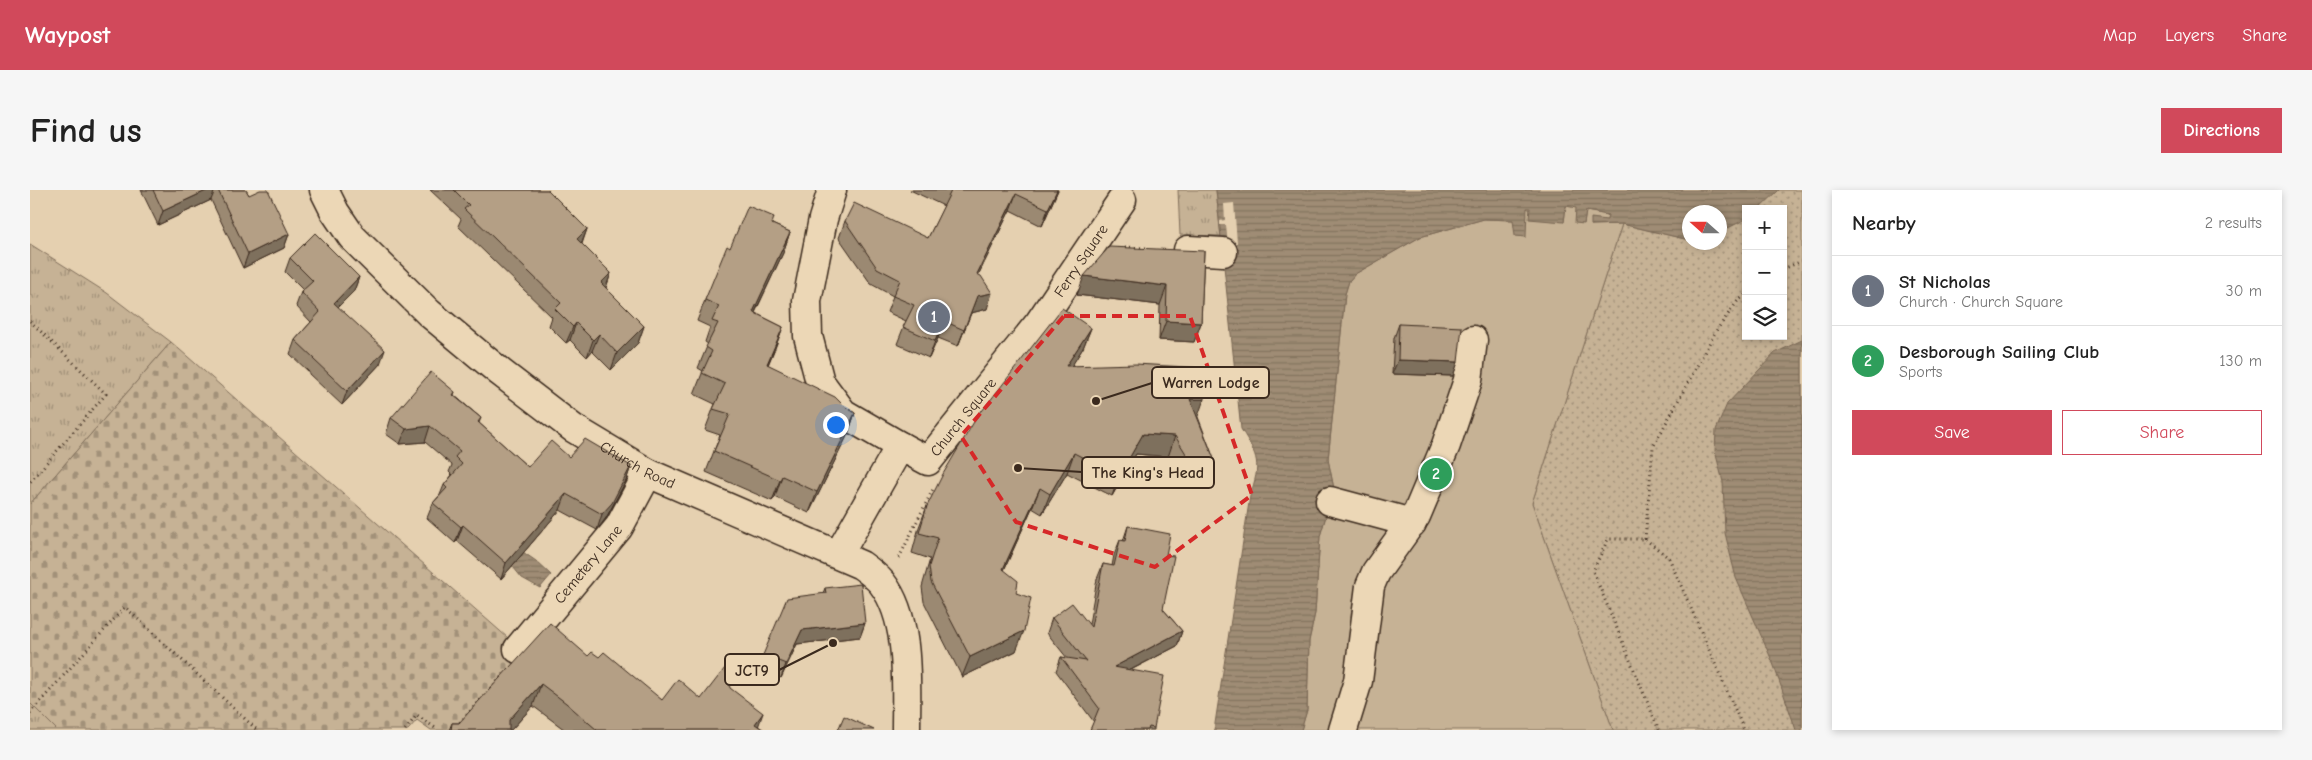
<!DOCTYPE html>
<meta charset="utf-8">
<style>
body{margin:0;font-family:"Comic Neue",sans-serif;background:#f6f6f6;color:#222}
.controls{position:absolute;right:15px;top:15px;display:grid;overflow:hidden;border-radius:0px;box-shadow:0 2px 8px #0003}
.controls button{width:45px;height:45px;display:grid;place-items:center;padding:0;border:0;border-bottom:1px solid #e0e0e0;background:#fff;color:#222;font:25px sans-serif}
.compass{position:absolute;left:1652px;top:15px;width:45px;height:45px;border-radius:50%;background:#fff;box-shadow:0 2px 8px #0003;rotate:291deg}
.you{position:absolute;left:805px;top:234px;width:18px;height:18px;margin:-12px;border:4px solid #fff;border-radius:50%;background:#1a73e8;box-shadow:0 0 0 8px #1a73e833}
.badge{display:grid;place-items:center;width:32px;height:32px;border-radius:50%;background:#d1495b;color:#fff;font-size:16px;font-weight:700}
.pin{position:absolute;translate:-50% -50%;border:2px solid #fff;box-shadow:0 1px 5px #0006}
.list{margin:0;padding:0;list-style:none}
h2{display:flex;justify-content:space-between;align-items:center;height:65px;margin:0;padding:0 20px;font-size:21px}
h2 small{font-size:16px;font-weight:400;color:#767676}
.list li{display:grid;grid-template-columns:32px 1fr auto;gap:15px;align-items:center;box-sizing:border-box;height:70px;padding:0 20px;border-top:1px solid #e0e0e0}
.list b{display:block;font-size:19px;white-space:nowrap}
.list p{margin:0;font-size:16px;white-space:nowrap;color:#767676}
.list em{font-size:16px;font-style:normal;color:#767676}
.actions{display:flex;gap:10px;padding:15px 20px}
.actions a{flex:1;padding:11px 0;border:1px solid #d1495b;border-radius:0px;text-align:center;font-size:18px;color:#d1495b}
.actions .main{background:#d1495b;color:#fff}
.icon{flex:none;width:28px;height:28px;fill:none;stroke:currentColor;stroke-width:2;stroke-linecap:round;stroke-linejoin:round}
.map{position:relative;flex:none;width:1772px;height:540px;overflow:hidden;border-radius:0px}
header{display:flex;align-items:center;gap:30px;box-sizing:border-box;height:70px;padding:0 25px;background:#d1495b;color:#fff}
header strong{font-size:24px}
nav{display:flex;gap:28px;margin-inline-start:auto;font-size:18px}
.intro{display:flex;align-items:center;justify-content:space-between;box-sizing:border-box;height:120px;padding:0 30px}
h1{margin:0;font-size:35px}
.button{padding:12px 22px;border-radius:0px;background:#d1495b;color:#fff;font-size:18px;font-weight:700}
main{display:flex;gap:30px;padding:0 30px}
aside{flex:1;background:#fff;border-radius:0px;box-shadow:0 2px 8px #0003}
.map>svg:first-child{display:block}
.grass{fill:url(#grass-tufts);stroke:#806e5a}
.cemetery{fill:url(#cemetery-stones);stroke:#806e5a}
.park{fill:url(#park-dots);stroke:#806e5a;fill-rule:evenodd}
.pitch{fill:#c6b295;stroke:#806e5a}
.water{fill:url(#water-rules);stroke:#776552}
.pier{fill:#e5d0b0}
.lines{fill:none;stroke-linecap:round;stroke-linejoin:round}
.minor-casing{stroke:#3b2a1e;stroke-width:31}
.path{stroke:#3b2a1e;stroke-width:3;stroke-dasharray:1 4;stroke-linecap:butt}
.minor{stroke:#ecd7b6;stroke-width:28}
.wall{fill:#9b8972;stroke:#3b2a1e}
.shaded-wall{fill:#7e6f5d;stroke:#3b2a1e}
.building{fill:#b49f85;stroke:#3b2a1e}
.marked{fill:none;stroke:#d62828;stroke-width:4;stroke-dasharray:10 6;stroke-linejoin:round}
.labels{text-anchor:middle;stroke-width:4;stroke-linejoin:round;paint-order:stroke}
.street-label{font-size:15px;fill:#3b2a1e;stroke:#ecd7b6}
.leader{fill:none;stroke:#3b2a1e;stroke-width:2}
.callout-dot{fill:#3b2a1e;stroke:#ecd7b6;stroke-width:2}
.callout{fill:#ecd7b6;stroke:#3b2a1e;stroke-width:2}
.callout-label{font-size:16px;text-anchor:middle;font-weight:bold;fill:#3b2a1e}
</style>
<header>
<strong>Waypost</strong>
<nav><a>Map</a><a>Layers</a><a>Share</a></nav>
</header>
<div class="intro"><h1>Find us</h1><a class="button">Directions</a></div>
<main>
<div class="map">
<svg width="1772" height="540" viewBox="0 0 1772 540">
<defs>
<pattern id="grass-tufts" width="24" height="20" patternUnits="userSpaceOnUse" patternTransform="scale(1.25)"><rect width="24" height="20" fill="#c6b295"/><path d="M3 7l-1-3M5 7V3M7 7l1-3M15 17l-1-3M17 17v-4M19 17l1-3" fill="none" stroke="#a29179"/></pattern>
<pattern id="cemetery-stones" width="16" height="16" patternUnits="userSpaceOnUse" patternTransform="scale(1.25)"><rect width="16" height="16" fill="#c6b295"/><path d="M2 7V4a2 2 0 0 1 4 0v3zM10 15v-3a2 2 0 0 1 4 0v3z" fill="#a29179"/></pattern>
<pattern id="park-dots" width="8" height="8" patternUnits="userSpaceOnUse" patternTransform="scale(1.25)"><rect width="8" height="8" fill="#c6b295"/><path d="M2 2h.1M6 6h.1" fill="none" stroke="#a29179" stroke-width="1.8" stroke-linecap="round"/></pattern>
<pattern id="water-rules" width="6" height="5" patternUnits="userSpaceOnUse" patternTransform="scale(1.25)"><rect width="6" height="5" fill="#9f8c74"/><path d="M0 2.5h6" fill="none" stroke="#83735f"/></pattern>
</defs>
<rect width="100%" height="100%" fill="#e5d0b0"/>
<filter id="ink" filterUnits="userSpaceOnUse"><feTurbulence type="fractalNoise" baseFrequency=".02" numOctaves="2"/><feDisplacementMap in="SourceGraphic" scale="10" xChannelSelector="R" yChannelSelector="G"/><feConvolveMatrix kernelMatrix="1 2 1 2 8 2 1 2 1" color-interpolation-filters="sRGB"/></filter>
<g filter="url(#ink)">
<path class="grass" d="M1148 0H1186L1191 46 1150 45Z
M0 54 77 103 141 152 0 314Z
M0 513 27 540H0Z"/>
<path class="cemetery" d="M141 152 478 448 495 467 429 540H401L387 530 378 540H27L0 513V314Z"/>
<path class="park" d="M1736 0H1772V540H1583L1502 313 1592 34 1659 50 1660 52H1690V32ZM1716 19H1753V146H1716Z"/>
<path class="pitch" d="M1536 16 1546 17 1554 34 1556 21 1578 25 1577 30 1561 35 1592 34 1502 313 1583 540H1271L1277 520 1279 451 1285 423 1290 346 1304 299 1298 270 1315 104 1319 91 1325 84 1390 47 1454 29 1483 30 1496 18 1534 32Z"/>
<path class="water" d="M1186 0H1749L1729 19H1716V29L1690 42V22H1660L1659 50 1592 34 1561 35V28L1577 30 1578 25 1556 21 1554 34 1545 33 1546 18 1536 16 1534 32 1499 29 1500 18H1497L1496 47 1485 46 1483 30 1454 29 1390 47 1325 84 1319 91 1315 104 1298 269 1304 299 1290 346 1285 423 1279 451 1277 520 1271 540H1184L1220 306C1231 273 1229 268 1211 239Z
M1772 150V540H1766L1743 473 1706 388 1695 343 1693 292 1685 261 1686 240 1697 214 1745 163Z
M490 360 506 371 521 385 510 398 492 388 479 372Z"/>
<path class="pier" d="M1204 13 1207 53 1198 54 1196 35H1190V31L1195 30 1194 14Z"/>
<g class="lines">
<defs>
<g id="minor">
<path id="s1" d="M294 0 305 22 322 47 399 123 470 182 543 238 618 283 831 375C838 380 846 386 852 393 881 430 876 495 876 540"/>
<path d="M802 0 793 29 777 111 778 146 790 192 813 223 870 256"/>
<path d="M1158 60 1193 62"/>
<path d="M1300 311 1382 333"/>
<path id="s2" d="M809 364 870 256 898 271 1009 133 1092 10"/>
<path id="s3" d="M488 459 589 337 618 283"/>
<path d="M1313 540 1328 491 1340 396 1346 382 1386 326 1416 255 1438 190 1443 150"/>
</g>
</defs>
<use href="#minor" class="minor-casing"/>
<path class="path" d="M1095 57 1118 58
M1753 79 1772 71
M0 131 76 204 0 292
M1615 349 1623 257 1686 141 1707 112 1716 104
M869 368 903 299
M0 523 95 417 227 540
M375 540 387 525 408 540
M423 540 474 484
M1629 540 1563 381 1578 349H1615L1639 368 1714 540"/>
<use href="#minor" class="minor"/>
</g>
<path class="wall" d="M111 0H216L219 5 259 44 254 58 213 78 181 10 128 35Z
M400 0H518L557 39 552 54 581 83 576 98 614 136 608 153 581 180 562 161 557 167 540 150 536 153 519 136 522 127 428 36 431 29Z
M880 0H1028L1012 36 980 20 948 85 957 119 941 123 928 156 908 148 899 168 867 154 876 131 857 122 863 106 841 94 809 48 815 31 898 48 914 16Z
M742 34 760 42 753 63 725 123 753 137 745 158 738 175 825 223 818 244 779 323 745 307 742 311 676 282 684 261 690 245 675 240 685 214 664 204 673 181 668 178 678 154 675 152 680 137 667 131 675 110 700 58Z
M1174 61 1171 133 1164 152 1129 150 1130 115 1047 105Z
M260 68 329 87 324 101 308 117 350 174 312 215 279 184V182L260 164 265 150 281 132 266 116 271 102 273 100 255 82Z
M1369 134 1428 172 1423 186 1362 184 1364 148Z
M1061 138 1053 158 1042 175 1168 227 1184 269 1177 289 1156 296 1138 267 1106 264 1082 306 1037 283 1012 324 1002 318 974 380 986 403V461L932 487 894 412 892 397 900 369 882 363 889 337 897 316 952 221Z
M425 202 424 205 451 228 449 233 498 277 539 267 601 276 596 291 576 328 567 340 530 320 471 389 427 351 425 353 397 328 403 313 410 305 414 295 422 285 419 282 422 275 395 252 370 254 356 244 361 228Z
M1098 336 1136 365 1133 419 1152 441 1147 456 1101 480 1124 538V540H1060L1064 532 1026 481 1031 467 1037 468 1017 443 1022 428 1059 434 1067 389 1073 374 1082 376 1084 365 1090 350 1093 351Z
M795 398 835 433 830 447 767 454 751 488 728 479 733 465 793 403Z
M558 466 632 510 671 509 700 498 728 536 734 540H535L503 516 481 540H419L422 533H429Z"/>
<path class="shaded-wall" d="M178 0H185L181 10 128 35 133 21Z
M1027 0H1028L1012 36 1018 19Z
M986 4 980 20 941 100 947 84Z
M557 39 551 55 547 49Z
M760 42 753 63 715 143 723 122Z
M259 44 254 58 213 78 218 64Z
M581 83 575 100 571 93Z
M1054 86 1137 96 1130 115 1047 105Z
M329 87 324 101 298 127 304 113Z
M962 103 957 119 941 123 928 156 947 106Z
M914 131 908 148 899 168 905 151Z
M1136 131 1171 133 1164 152 1129 150Z
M546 133 540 150 536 153 543 137Z
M614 136 608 153 581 180 587 163Z
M753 137 745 158 729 195 737 174Z
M1061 138 1053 158 1029 196 1036 176Z
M569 144 562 161 557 167 563 150Z
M355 160 350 174 312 215 317 201Z
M1368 170 1428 172 1423 186 1362 184Z
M1160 209H1174L1167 229Z
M825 223 818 244 779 323 787 302Z
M400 236 395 252 370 254 376 239Z
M1113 244 1145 246 1138 267 1106 264 1082 306 1089 286Z
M1044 263 1037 283 1012 324 1020 304Z
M1184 269 1177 289 1156 296 1163 275Z
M601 276 596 291 576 328 567 340 572 324Z
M752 286 745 307 742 311 750 290Z
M1010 298 1002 318 965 400 973 379Z
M536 304 530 320 471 389 476 373Z
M433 335 427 351 425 353 431 337Z
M835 433 830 447 767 454 751 488 756 474 772 440Z
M994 441 986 461 932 487 940 467Z
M1152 441 1147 456 1079 491 1084 477Z
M511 494 503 516 481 540H475L479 530Z
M733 523 727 540 725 534Z"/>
<path class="building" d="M123 0H178L133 21Z
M188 0H216L219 5 230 0H238L259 44 218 64Z
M424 0H518L557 39 547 49 581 83 571 93 614 136 587 163 569 144 563 150 546 133 543 137 525 119 531 113 434 19 439 15Z
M920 0H1027L1018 19 986 4 947 84 951 86 962 103 947 106 934 140 914 131 905 151 873 137 884 115 863 106 870 90 847 78 815 31 824 13 898 48 921 1Z
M718 16 744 27 742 34 760 42 723 122 753 137 737 174 805 207 813 215 825 223 787 302 752 286 750 290 684 261 700 224 683 219 695 194 672 183 682 161 676 157 688 133 682 131 689 116 675 110 697 56 700 58Z
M285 43 329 87 304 113 355 160 317 201 284 170 285 169 265 150 290 122 271 102 283 91 260 68Z
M1079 57 1174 61 1171 133 1136 131 1137 96 1054 86Z
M1032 118 1061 138 1036 176 1106 174 1174 178V209H1160L1184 269 1163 275 1145 246 1113 244 1089 286 1044 263 1020 304 1010 298 973 379 988 391 986 403 1001 408 994 441 940 467 901 392 899 376 908 348 889 343 897 316 913 284 951 220 952 221Z
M1369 134 1432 137 1428 172 1368 170Z
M401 182 425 202 423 205 451 228 448 232 498 277 521 251 539 267 555 249 601 276 582 313 572 324 536 304 476 373 433 335 431 337 403 313 417 298 414 295 432 274 425 267 430 261 400 236 376 239 361 228Z
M1098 336 1140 344 1136 365 1144 366 1133 419 1152 441 1084 477 1134 486 1124 538 1119 537 1118 540H1060L1069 518 1031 467 1056 471 1022 428 1042 413 1061 437 1073 374 1084 376 1090 350 1095 351Z
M831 394 835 433 772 440 756 474 733 465 757 408 796 403 795 398Z
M520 433 558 466 562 462 569 467 574 462 632 510 648 489 671 509 695 478 700 498 733 523 725 534 734 540H567L536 513 511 494 479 530V540H421L422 533H429Z
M814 526 844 540H808Z"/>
</g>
<path class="marked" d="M1034 126H1160L1222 305 1125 377 986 332 931 246Z"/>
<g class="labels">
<g class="street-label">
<text dy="5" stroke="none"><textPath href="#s2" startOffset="408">Ferry Square</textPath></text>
<text dy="5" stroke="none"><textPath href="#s2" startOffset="212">Church Square</textPath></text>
<text dy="5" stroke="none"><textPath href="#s1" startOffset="422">Church Road</textPath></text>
<text dy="5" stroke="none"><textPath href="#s3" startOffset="110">Cemetery Lane</textPath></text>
</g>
</g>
<path class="leader" d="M1066 211L1122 193M988 278L1052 282M803 453L749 480"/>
<g class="callout-dot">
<circle cx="1066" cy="211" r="5"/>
<circle cx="988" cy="278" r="5"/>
<circle cx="803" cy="453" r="5"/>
</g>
<g class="callout">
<rect x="1122" y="177" width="117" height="31" rx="5"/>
<rect x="1052" y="267" width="132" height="31" rx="5"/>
<rect x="695" y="464" width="54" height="31" rx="5"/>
</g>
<g class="callout-label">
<text x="1181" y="198">Warren Lodge</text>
<text x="1118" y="288">The King's Head</text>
<text x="722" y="486">JCT9</text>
</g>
</svg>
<div class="controls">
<button>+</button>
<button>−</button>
<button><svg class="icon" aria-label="layers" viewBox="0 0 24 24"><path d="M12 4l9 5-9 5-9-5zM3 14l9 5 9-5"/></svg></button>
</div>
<svg class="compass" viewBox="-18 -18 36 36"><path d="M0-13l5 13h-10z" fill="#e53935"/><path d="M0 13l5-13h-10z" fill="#767676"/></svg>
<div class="you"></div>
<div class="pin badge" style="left:904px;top:127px;background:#6b7280">1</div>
<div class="pin badge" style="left:1406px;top:284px;background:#2e9e5b">2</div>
</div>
<aside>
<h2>Nearby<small>2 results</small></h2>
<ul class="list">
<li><span class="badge" style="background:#6b7280">1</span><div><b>St Nicholas</b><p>Church · Church Square</p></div><em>30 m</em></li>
<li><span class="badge" style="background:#2e9e5b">2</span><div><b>Desborough Sailing Club</b><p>Sports</p></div><em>130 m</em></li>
</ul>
<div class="actions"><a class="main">Save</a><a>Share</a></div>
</aside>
</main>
